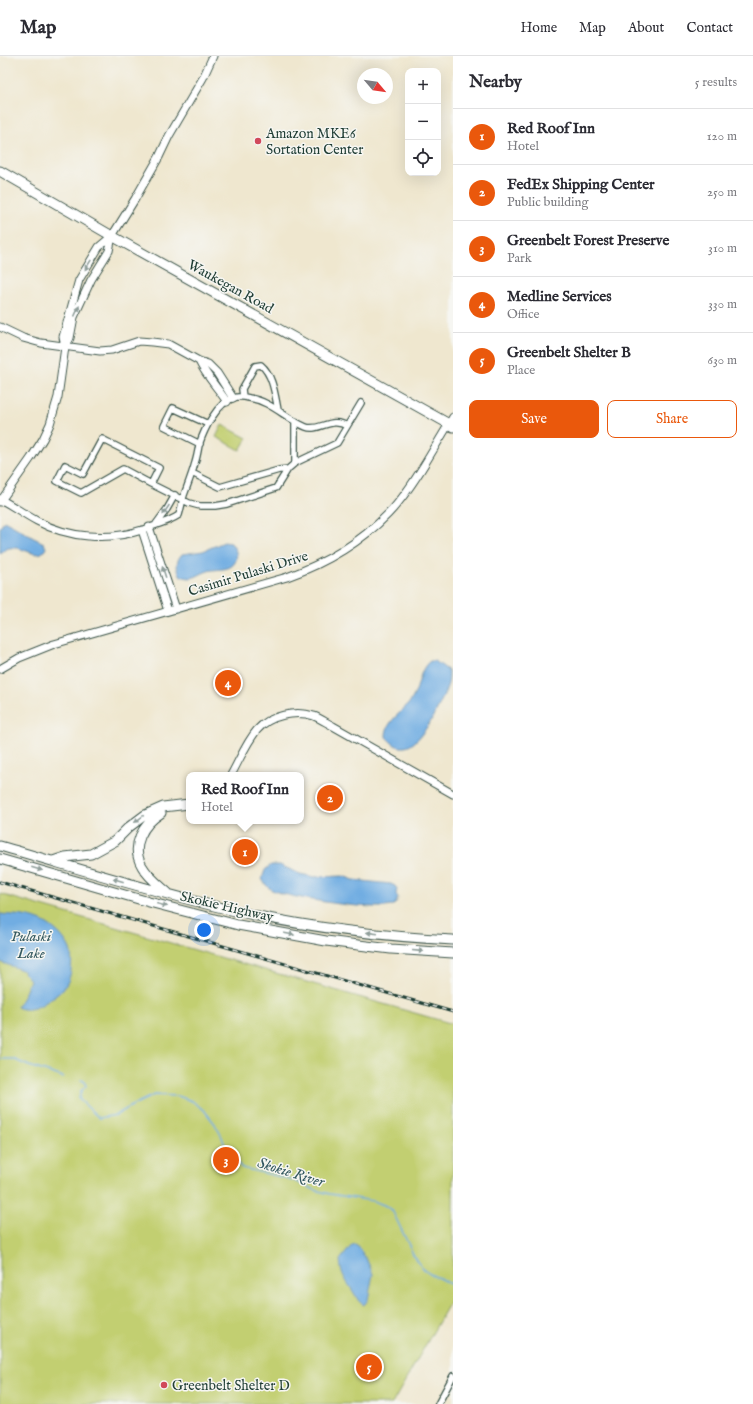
<!DOCTYPE html>
<meta charset="utf-8">
<style>
body{margin:0;font-family:"IM FELL English",serif;background:#f2f2f3;color:#2b2b33}
.controls{position:absolute;right:12px;top:12px;display:grid;overflow:hidden;border-radius:8px;box-shadow:0 4px 16px #0002}
.controls button{width:36px;height:36px;display:grid;place-items:center;padding:0;border:0;border-bottom:1px solid #e1e1e2;background:#fff;color:#2b2b33;font:20px sans-serif}
.compass{position:absolute;left:357px;top:12px;width:36px;height:36px;border-radius:50%;background:#fff;box-shadow:0 4px 16px #0002;rotate:119deg}
.you{position:absolute;left:204px;top:874px;width:14px;height:14px;margin:-10px;border:3px solid #fff;border-radius:50%;background:#1a73e8;box-shadow:0 0 0 6px #1a73e833}
.badge{display:grid;place-items:center;width:26px;height:26px;border-radius:50%;background:#ea580c;color:#fff;font-size:13px;font-weight:700}
.pin{position:absolute;translate:-50% -50%;border:2px solid #fff;box-shadow:0 1px 4px #0006}
.popup{position:absolute;left:186px;top:716px;width:118px;height:52px;box-sizing:border-box;display:grid;place-content:center;border-radius:8px;background:#fff;filter:drop-shadow(0 1px 3px #0005);font-size:13px;white-space:nowrap;color:#7c7c81}
.popup b{font-size:15px;color:#2b2b33}
.popup::after{content:'';position:absolute;left:50%;top:100%;margin-left:-8px;border:8px solid transparent;border-top-color:#fff}
.list{margin:0;padding:0;list-style:none}
h2{display:flex;justify-content:space-between;align-items:center;height:52px;margin:0;padding:0 16px;font-size:17px}
h2 small{font-size:13px;font-weight:400;color:#7c7c81}
.list li{display:grid;grid-template-columns:26px 1fr auto;gap:12px;align-items:center;box-sizing:border-box;height:56px;padding:0 16px;border-top:1px solid #e1e1e2}
.list b{display:block;font-size:15px;white-space:nowrap}
.list p{margin:0;font-size:13px;white-space:nowrap;color:#7c7c81}
.list em{font-size:13px;font-style:normal;color:#7c7c81}
.actions{display:flex;gap:8px;padding:12px 16px}
.actions a{flex:1;padding:9px 0;border:1px solid #ea580c;border-radius:8px;text-align:center;font-size:14px;color:#ea580c}
.actions .main{background:#ea580c;color:#fff}
.icon{flex:none;width:22px;height:22px;fill:none;stroke:currentColor;stroke-width:2;stroke-linecap:round;stroke-linejoin:round}
.map{position:relative;flex:none;width:453px;height:1348px;overflow:hidden}
header{display:flex;align-items:center;gap:24px;box-sizing:border-box;height:56px;padding:0 20px;background:#fff;border-bottom:1px solid #e1e1e2}
header strong{font-size:19px}
nav{display:flex;gap:22px;margin-inline-start:auto;font-size:14px}
main{display:flex}
aside{flex:1;background:#fff}
.map>svg:first-child{display:block}
.green{fill:#c2cf71;stroke:#708652}
.water{fill:#71ade2;stroke:#48758b}
.lines{fill:none;stroke-linecap:round;stroke-linejoin:round}
.stream{stroke:#71ade2;stroke-width:1.5}
.minor-casing{stroke:#3e564b;stroke-width:8}
.tertiary-casing{stroke:#3e564b;stroke-width:9}
.primary-casing{stroke:#3e564b;stroke-width:11}
.trunk-casing{stroke:#3e564b;stroke-width:11}
.minor{stroke:#fff;stroke-width:5.5}
.tertiary{stroke:#fff;stroke-width:7}
.primary{stroke:#fff;stroke-width:9}
.trunk{stroke:#fff;stroke-width:9}
.rail-casing{stroke:#1f3d34;stroke-width:3}
.rail{stroke:#f6f6f2;stroke-width:1.5;stroke-dasharray:4.5;stroke-linecap:butt}
.oneway{fill:#8f9e9a}
.poi-dot{fill:#d1495b;stroke:#f6f6f2;stroke-width:1.5}
.labels{text-anchor:middle;stroke-width:3;stroke-linejoin:round;paint-order:stroke}
.poi-label{font-size:14px;fill:#1f3d34;stroke:#f6f6f2;text-anchor:start}
.street-label{font-size:14px;fill:#1f3d34;stroke:#f6f6f2}
.water-label{font-size:15px;font-style:italic;fill:#345960;stroke:#f6f6f2}
</style>
<header>
<strong>Map</strong>
<nav><a>Home</a><a>Map</a><a>About</a><a>Contact</a></nav>
</header>
<main>
<div class="map">
<svg width="453" height="1348" viewBox="0 0 453 1348">
<rect width="100%" height="100%" fill="#f6f6f2"/>
<filter id="ink" filterUnits="userSpaceOnUse"><feTurbulence type="fractalNoise" baseFrequency=".025" numOctaves="2"/><feDisplacementMap in="SourceGraphic" scale="8" xChannelSelector="R" yChannelSelector="G"/><feConvolveMatrix kernelMatrix="1 2 1 2 8 2 1 2 1" color-interpolation-filters="sRGB"/></filter>
<filter id="wash" filterUnits="userSpaceOnUse"><feTurbulence type="fractalNoise" baseFrequency=".012" numOctaves="4" result="noise"/><feDisplacementMap in="SourceGraphic" scale="16" xChannelSelector="R" yChannelSelector="G"/><feGaussianBlur stdDeviation="0.9" result="paint"/><feColorMatrix in="noise" values="0 0 0 0 0 0 0 0 0 0 0 0 0 0 0 0 0 1.4 0 .05"/><feComposite in="paint" operator="in"/></filter>
<g filter="url(#wash)">
<rect width="100%" height="100%" fill="#efe7cf"/>
<path class="green" d="M222 369 247 382 240 394 216 381Z
M0 838 453 968V1241L392 1348H0Z"/>
<path class="water" d="M4 465C18 472 30 481 44 487L46 492C37 510 16 479 0 498V472Z
M224 486 231 487C235 493 238 497 236 504 232 516 217 512 208 515 196 519 194 525 181 520 176 512 175 506 182 498L203 495Z
M430 605H435L449 615C449 621 449 626 447 631 442 645 421 690 405 691 396 692 392 687 386 681 385 664 406 655 413 641 420 629 419 613 430 605Z
M271 809H280L300 818 314 821 343 820 354 824 391 828 395 830 397 833 396 838 398 842 396 847C395 848 393 849 391 850 375 855 287 842 272 834 267 831 265 828 262 823L265 814Z
M0 858C13 859 27 859 39 864 51 868 65 881 70 893 73 902 72 921 66 929 61 937 54 941 46 946 38 952 26 956 17 951L24 939 30 924 22 914 0 906Z
M356 1188 366 1202 373 1218 368 1244 364 1249C358 1246 357 1242 354 1237 346 1224 341 1220 340 1204L352 1189Z"/>
<g class="lines">
<path class="stream" d="M0 1003H13L29 1010 63 1021
M81 1024 84 1025 86 1030 81 1035 79 1043 99 1062 116 1059 135 1048 154 1039 178 1040 192 1045 204 1054 215 1068 222 1081 227 1096 242 1112 290 1123 315 1134 330 1138 373 1145 384 1149 392 1154 416 1204C420 1209 424 1215 430 1218 438 1222 446 1225 453 1230"/>
</g>
</g>
<g filter="url(#ink)">
<g class="lines">
<defs>
<path id="minor" d="M243 341 242 333 255 310 261 309C273 319 275 339 278 354
M295 365V407
M102 383 159 412 151 428 123 413 81 437 57 425 65 409 83 418Z
M200 388 164 370 173 352 208 368
M192 417 220 431 279 414 288 413
M151 428 189 447 200 450H215L227 448 276 432 288 413 295 407 337 387 361 347
M156 468 167 453 175 439
M142 474C154 469 167 467 179 459 181 452 182 446 184 439 188 428 192 418 195 407 197 401 198 395 199 389 204 374 217 346 234 342 238 340 245 341 249 342 271 345 286 363 306 371 319 376 331 360 347 370
M438 1348 453 1320"/>
<path id="tertiary" d="M0 271 23 282 41 287 100 295 112 294 139 285 152 286 168 288 199 305 208 308 217 317 233 342
M65 291 70 282 74 261 91 224 109 195 112 180
M199 305C206 320 218 332 227 346
M0 443C13 450 24 458 37 465 68 482 108 485 142 474L168 555
M0 446 31 402 43 383 50 368 58 341 65 291 63 281 79 224 99 191 112 180 135 143 159 101 169 80 203 22 213 0
M149 471 176 553
M0 613 19 602 54 588 287 521C326 507 360 487 388 458 403 443 415 424 426 406 435 391 444 376 453 361
M231 719C239 705 246 687 257 674 270 659 296 654 314 660 321 663 327 667 333 670L453 738"/>
<path id="primary" d="M0 115 112 180 449 368 453 371"/>
<path id="trunk" d="M161 757C143 768 130 790 142 810 148 821 159 829 168 837
M0 790C77 812 153 836 231 854 304 871 378 880 453 884
M0 803 149 846 238 869 326 885 391 893 453 897
M53 805 65 801 91 798 115 785 129 771 145 759 163 751 189 748"/>
</defs>
<use href="#minor" class="minor-casing"/>
<use href="#tertiary" class="tertiary-casing"/>
<use href="#primary" class="primary-casing"/>
<use href="#trunk" class="trunk-casing"/>
<use href="#minor" class="minor"/>
<use href="#tertiary" class="tertiary"/>
<use href="#primary" class="primary"/>
<use href="#trunk" class="trunk"/>
<defs>
<path id="rail" d="M0 826 453 956"/>
</defs>
<use href="#rail" class="rail-casing"/>
<use href="#rail" class="rail"/>
</g>
<defs><path id="oneway-solid" d="M-6-.8H1V-3.2L6.5 0L1 3.2V.8H-6Z"/></defs>
<g class="oneway">
<use href="#oneway-solid" transform="translate(88 209) rotate(122)"/>
<use href="#oneway-solid" transform="translate(77 255) rotate(-66)"/>
<use href="#oneway-solid" transform="translate(166 454) rotate(124)"/>
<use href="#oneway-solid" transform="translate(164 516) rotate(-108)"/>
<use href="#oneway-solid" transform="translate(139 763) rotate(143)"/>
<use href="#oneway-solid" transform="translate(37 813) rotate(16)"/>
<use href="#oneway-solid" transform="translate(118 824) rotate(-164)"/>
<use href="#oneway-solid" transform="translate(162 849) rotate(15)"/>
<use href="#oneway-solid" transform="translate(372 877) rotate(-173)"/>
<use href="#oneway-solid" transform="translate(289 878) rotate(10)"/>
<use href="#oneway-solid" transform="translate(418 895) rotate(5)"/>
</g>
</g>
<g class="poi-dot">
<circle cx="258" cy="85" r="4"/>
<circle cx="164" cy="1329" r="4"/>
</g>
<g class="labels">
<g class="poi-label">
<text x="266" y="82">Amazon MKE6<tspan x="266" dy="16">Sortation Center</tspan></text>
<text x="172" y="1334">Greenbelt Shelter D</text>
</g>
<g class="street-label">
<text transform="translate(231 230) rotate(29)" y="5">Waukegan Road</text>
<text transform="translate(248 517) rotate(-17)" y="5">Casimir Pulaski Drive</text>
<text transform="translate(227 850) rotate(13)" y="5">Skokie Highway</text>
</g>
<g class="water-label">
<text x="31" y="885">Pulaski<tspan x="31" dy="17">Lake</tspan></text>
<text transform="translate(291 1116) rotate(17)" y="5">Skokie River</text>
</g>
</g>
</svg>
<div class="controls">
<button>+</button>
<button>−</button>
<button><svg class="icon" aria-label="locate" viewBox="0 0 24 24"><circle cx="12" cy="12" r="6"/><path d="M12 2v4M12 18v4M2 12h4M18 12h4"/></svg></button>
</div>
<svg class="compass" viewBox="-18 -18 36 36"><path d="M0-13l5 13h-10z" fill="#e53935"/><path d="M0 13l5-13h-10z" fill="#7c7c81"/></svg>
<div class="you"></div>
<div class="pin badge" style="left:245px;top:796px">1</div>
<div class="popup"><b>Red Roof Inn</b>Hotel</div>
<div class="pin badge" style="left:330px;top:742px">2</div>
<div class="pin badge" style="left:226px;top:1104px">3</div>
<div class="pin badge" style="left:228px;top:627px">4</div>
<div class="pin badge" style="left:369px;top:1311px">5</div>
</div>
<aside>
<h2>Nearby<small>5 results</small></h2>
<ul class="list">
<li><span class="badge">1</span><div><b>Red Roof Inn</b><p>Hotel</p></div><em>120 m</em></li>
<li><span class="badge">2</span><div><b>FedEx Shipping Center</b><p>Public building</p></div><em>250 m</em></li>
<li><span class="badge">3</span><div><b>Greenbelt Forest Preserve</b><p>Park</p></div><em>310 m</em></li>
<li><span class="badge">4</span><div><b>Medline Services</b><p>Office</p></div><em>330 m</em></li>
<li><span class="badge">5</span><div><b>Greenbelt Shelter B</b><p>Place</p></div><em>630 m</em></li>
</ul>
<div class="actions"><a class="main">Save</a><a>Share</a></div>
</aside>
</main>
